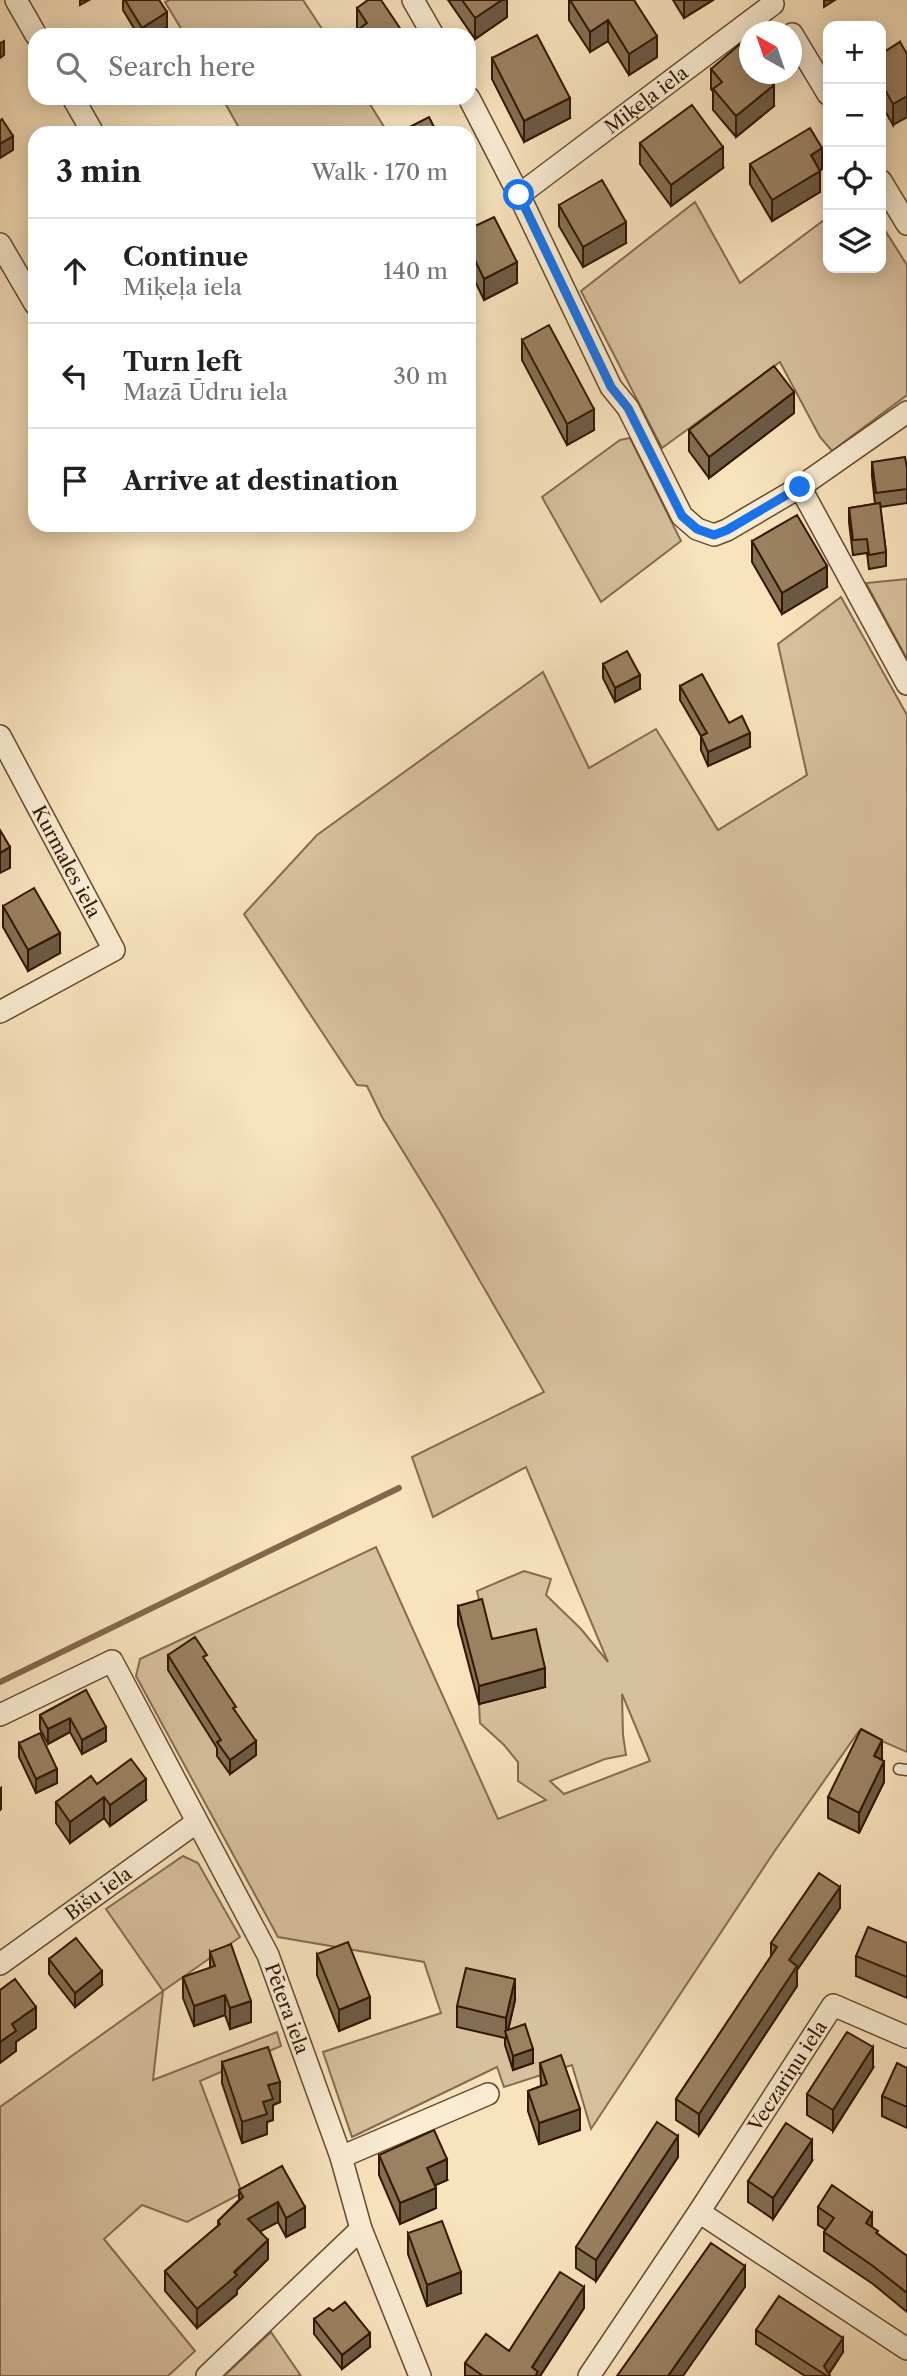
<!DOCTYPE html>
<meta charset="utf-8">
<style>
body{margin:0;font-family:"Libre Caslon Text",serif;background:#f6f6f6;color:#202124}
.controls{position:absolute;right:21px;top:21px;display:grid;overflow:hidden;border-radius:14px;box-shadow:0 4px 18px #0003}
.controls button{width:63px;height:63px;display:grid;place-items:center;padding:0;border:0;border-bottom:2px solid #e0e0e0;background:#fff;color:#202124;font:35px sans-serif}
.compass{position:absolute;left:739px;top:21px;width:63px;height:63px;border-radius:50%;background:#fff;box-shadow:0 4px 18px #0003;rotate:320deg}
.stop{position:absolute;width:21px;height:21px;margin:-16px;border:5px solid #1a73e8;border-radius:50%;background:#fff}
.stop.end{background:#1a73e8;border-color:#fff;box-shadow:0 2px 7px #0008}
.list{margin:0;padding:0;list-style:none}
h2{display:flex;justify-content:space-between;align-items:center;height:91px;margin:0;padding:0 28px;font-size:30px}
h2 small{font-size:23px;font-weight:400;color:#757577}
.list li{display:grid;grid-template-columns:46px 1fr auto;gap:21px;align-items:center;box-sizing:border-box;height:105px;padding:0 28px;border-top:2px solid #e0e0e0}
.list b{display:block;font-size:26px;white-space:nowrap}
.list p{margin:0;font-size:23px;white-space:nowrap;color:#757577}
.list em{font-size:23px;font-style:normal;color:#757577}
.icon{flex:none;width:38px;height:38px;fill:none;stroke:currentColor;stroke-width:2;stroke-linecap:round;stroke-linejoin:round}
.map{position:relative;flex:none;width:907px;height:2376px;overflow:hidden}
.search{position:absolute;background:#fff;box-shadow:0 4px 18px #0003;left:28px;top:28px;width:448px;height:77px;display:flex;align-items:center;gap:18px;box-sizing:border-box;padding:0 24px;border-radius:21px;color:#757577;font-size:26px}
.panel{position:absolute;background:#fff;box-shadow:0 4px 18px #0003;left:28px;top:126px;width:448px;height:406px;border-radius:21px}
.map>svg:first-child{display:block}
.green{fill:#d7c09d;stroke:#866c4e;stroke-width:2;fill-rule:evenodd}
.lines{fill:none;stroke-linecap:round;stroke-linejoin:round}
.stream{stroke:#82684b;stroke-width:6}
.service-casing{stroke:#664a2f;stroke-width:13}
.minor-casing{stroke:#664a2f;stroke-width:24}
.service{stroke:#faedd4;stroke-width:10}
.minor{stroke:#faedd4;stroke-width:21}
.wall{fill:#846f54;stroke:#351700;stroke-width:2}
.shaded-wall{fill:#6c5a45;stroke:#351700;stroke-width:2}
.building{fill:#9a8162;stroke:#351700;stroke-width:2}
.route{stroke:#1a73e8;stroke-width:9}
.labels{text-anchor:middle;stroke-width:5;stroke-linejoin:round;paint-order:stroke}
.street-label{font-size:19px;fill:#351700;stroke:#faedd4}
</style>
<div class="map">
<svg width="907" height="2376" viewBox="0 0 907 2376">
<rect width="100%" height="100%" fill="#f8e3bd"/>
<filter id="stains"><feTurbulence type="fractalNoise" baseFrequency=".00286" numOctaves="4"/><feColorMatrix values="0 0 0 0 .2 0 0 0 0 .09 0 0 0 0 .02 0 0 0 .5 -.17"/></filter>
<radialGradient id="worn" r=".72"><stop offset=".6" stop-color="#630" stop-opacity="0"/><stop offset="1" stop-color="#630" stop-opacity=".3"/></radialGradient>
<path class="green" d="M170 0H303L326 35H185L165 2Z
M222 98H366L388 133H242Z
M695 202 740 283 828 217V268H881V224L907 265V395L832 451 820 437 780 362 662 448 581 291Z
M630 438 681 541 601 602 542 497 620 440Z
M907 579V659L866 583Z
M841 597 907 715V1752L859 1731 774 1852 591 2129 572 2065 504 2087 497 2067 352 2137 323 2052 441 2013 424 1962 278 1937 136 1676 140 1659 376 1547 498 1819 546 1800 518 1781V1762L504 1745 480 1723 479 1704 502 1698 477 1591 524 1571 551 1579 546 1595 581 1629 608 1662 526 1467 433 1517 412 1457 544 1392 439 1210 382 1117 367 1086 357 1085 244 914 317 835 543 672 589 768 656 729 718 830 807 775 778 644ZM622 1694 650 1761 564 1794 550 1781 605 1759 626 1755 623 1735Z
M183 1856 198 1863 240 1937 163 1991 153 2080 277 2032 281 2046 200 2081 242 2193 187 2222 142 2205 104 2239 195 2351 168 2376H0V2107L163 1991 106 1909Z
M271 2332 301 2376H224Z"/>
<g class="lines">
<path class="stream" d="M0 1682 399 1488"/>
<defs>
<path id="service" d="M899 1769 907 1770"/>
<g id="minor">
<path d="M16 0 36 35"/>
<path d="M413 0 433 35"/>
<path d="M792 34 828 94"/>
<path d="M73 98 93 133"/>
<path d="M469 98 519 195 611 387 628 408 682 516 697 529 714 535 727 530 800 487 907 412"/>
<path d="M881 181 907 224"/>
<path id="s1" d="M519 195 773 4"/>
<path d="M0 244 35 304"/>
<path d="M800 487 907 684"/>
<path id="s2" d="M0 736 114 950 0 1012"/>
<path id="s3" d="M0 1715 112 1661 268 1955 341 2157 361 2229 420 2376"/>
<path id="s4" d="M0 1964 197 1822"/>
<path d="M341 2157 488 2094"/>
<path d="M699 2212 907 2349"/>
<path d="M207 2376 361 2229"/>
<path id="s5" d="M589 2376 699 2212 833 2005 907 2037"/>
</g>
</defs>
<use href="#service" class="service-casing"/>
<use href="#minor" class="minor-casing"/>
<use href="#service" class="service"/>
<use href="#minor" class="minor"/>
</g>
<path class="wall" d="M123 0H159L167 27 153 35H138L123 10Z
M448 0H507V17L475 39Z
M569 0H634L657 57 629 75 608 41 590 52 569 20Z
M673 0H713L684 18Z
M357 8 404 35 357 30Z
M900 42 893 125 881 104V54Z
M492 58 570 118 524 142 492 79Z
M711 69 774 106 736 137 713 110V92L711 89Z
M640 143 723 168 671 206 640 164Z
M750 164 822 169 820 170V192L772 221 750 184Z
M559 205 626 243 583 267 559 226Z
M469 229 517 283 484 300 473 277 469 279Z
M522 340 594 430 567 445 522 360Z
M794 413 709 478 689 451V430Z
M872 462 907 468V503L880 507 886 552V566L869 569 867 553 853 555 849 522V508L875 504 872 476Z
M752 541 827 587 782 614 752 562Z
M603 664 640 689 615 702 603 678Z
M680 686 729 723 750 747 708 766 701 750V736L680 700Z
M3 906 60 953 28 971 3 927Z
M458 1606 492 1639 545 1687 479 1704 458 1624Z
M168 1655 207 1663 236 1713 256 1755 230 1774 217 1756V1748L168 1670Z
M86 1690 106 1741 82 1754 70 1732 48 1744 40 1729V1715Z
M19 1743 57 1783 36 1793 19 1757Z
M882 1760 884 1782 859 1833 828 1818V1797Z
M97 1784 146 1800 110 1826 104 1818 70 1843 56 1823V1802Z
M840 1908 797 1970V1986L699 2135 676 2120V2099L771 1957V1943Z
M907 1943V1998L856 1976V1956Z
M210 1952 251 2022 230 2029 225 2015 194 2026 183 1998V1977L210 1968Z
M317 1954 370 2018 339 2031 317 1975Z
M49 1959 102 1985 75 2007 49 1974Z
M515 2000 508 2030 533 2063 513 2070 505 2045V2038L457 2027V2006Z
M222 2062 280 2102 273 2105V2120L267 2122V2134L242 2143 222 2083Z
M540 2063 580 2130 539 2144 528 2111V2091L541 2086Z
M873 2068 833 2131 807 2115V2094Z
M907 2068V2128L882 2116V2096Z
M379 2155 447 2180 435 2185 436 2208 400 2224 379 2175Z
M678 2157 596 2281 576 2268V2247Z
M812 2161 773 2219 748 2202V2181Z
M282 2166 305 2227 286 2237 278 2222 260 2231 268 2259 237 2290V2294L197 2328 165 2291V2271L218 2226V2221L239 2200V2190Z
M818 2207 872 2227 878 2234 907 2256V2312L873 2284 824 2251V2232L826 2230 818 2225Z
M408 2233 461 2293 427 2306 408 2254Z
M584 2308 540 2376H465V2363L509 2351Z
M314 2319 370 2347 342 2369 314 2334Z
M756 2330 843 2352 829 2374 830 2376H805L756 2344Z"/>
<path class="shaded-wall" d="M80 0H89L80 5Z
M502 0H507V17L475 39V18Z
M684 0H713L684 18Z
M824 0H835L824 7Z
M167 12V27L153 35H142V28Z
M608 20V41L590 52V32Z
M657 36V57L629 75V54Z
M4 41V55L0 58V43Z
M774 85V106L736 137V116Z
M907 96V117L893 125V104Z
M570 98V118L524 142V121Z
M13 136V150L0 158V144Z
M723 147V168L671 206V185Z
M822 148V169L811 176V155Z
M471 170V191L469 192V171Z
M820 171V192L772 221V200Z
M626 222V243L583 267V247Z
M473 256V277L469 279V258Z
M517 262V283L484 300V279Z
M794 392V413L709 478V457Z
M594 409V430L567 445V424Z
M827 566V587L782 614V593Z
M640 675V689L615 702V688Z
M750 733V747L708 766V752Z
M10 847V868L0 873V853Z
M60 933V953L28 971V950Z
M545 1668V1687L479 1704V1686Z
M70 1718V1732L48 1744V1729Z
M106 1727V1741L82 1754V1740Z
M882 1740V1761L874 1756Z
M256 1741V1755L230 1774V1760Z
M884 1761V1782L859 1833V1813Z
M57 1769V1783L36 1793V1779Z
M146 1779V1800L110 1826V1805Z
M1 1788V1809L0 1810V1789Z
M104 1797V1818L70 1843V1822Z
M840 1887V1908L797 1970V1986L699 2135V2114L789 1960Z
M102 1971V1985L75 2007V1993Z
M515 1979V2000L506 2039V2018Z
M225 1995V2015L194 2026V2006Z
M370 1997V2018L339 2031V2010Z
M251 2001V2022L230 2029V2008Z
M36 2007V2028L16 2042V2051L0 2063V2042L12 2024Z
M873 2047V2068L833 2131V2110Z
M533 2049V2063L513 2070V2056Z
M280 2082V2102L273 2105V2120L267 2122V2134L242 2143V2122L263 2102 268 2085Z
M580 2109V2130L539 2144V2123Z
M678 2136V2157L596 2281V2260Z
M812 2140V2161L773 2219V2198Z
M447 2159V2180L427 2189V2168Z
M436 2188V2208L400 2224V2203Z
M278 2202V2222L248 2238V2219Z
M305 2207V2227L286 2237V2218Z
M872 2213V2231L866 2223Z
M268 2240V2259L237 2290V2294L197 2328V2309Z
M745 2266V2287L683 2376H668Z
M461 2272V2293L427 2306V2285Z
M584 2287V2308L540 2376H532V2367Z
M370 2333V2347L342 2369V2355Z
M843 2338V2352L827 2376 824 2366Z"/>
<path class="building" d="M125 0H159L167 12 142 28Z
M368 0H381L404 34 402 35H351L367 23 357 8Z
M462 0H502L475 18Z
M570 0H634L657 36 629 54 608 20 590 32Z
M537 35 570 98 524 121 492 58Z
M900 42 907 54V96L893 104 881 83V54Z
M740 44 750 55V74H764L774 85 736 116 713 89 722 82 711 69Z
M692 105 723 147 671 185 640 143Z
M429 117 437 133H398Z
M2 119 13 136 0 144V121Z
M448 128 451 133H438Z
M810 128 822 148 811 155 820 171 772 200 750 164Z
M602 180 626 222 583 247 559 205Z
M494 217 517 262 484 279 473 256 469 258V229Z
M549 325 594 409 567 424 522 340Z
M774 366 794 392 709 457 689 430Z
M905 457 907 468V489L876 493 872 462Z
M880 503 886 552 869 555 867 539 853 540 849 508Z
M797 515 827 566 782 593 752 541Z
M627 651 640 675 615 688 603 664Z
M702 674 729 723 742 716 750 733 708 752 701 736 707 733 680 686Z
M0 830 10 847 0 853Z
M34 888 60 933 28 950 3 906Z
M482 1599 492 1639 536 1629 545 1668 479 1686 458 1606Z
M195 1637 207 1655 203 1657 236 1707 233 1708 256 1741 230 1760 217 1742 221 1740 168 1655Z
M86 1690 106 1727 82 1740 70 1718 48 1729 40 1715Z
M861 1729 882 1740 874 1756 884 1761 859 1813 828 1797Z
M40 1733 57 1769 36 1779 19 1743Z
M131 1759 146 1779 110 1805 104 1797 70 1822 56 1802 91 1776 97 1784Z
M819 1873 840 1887 789 1960 797 1966 699 2114 676 2099 777 1947 771 1943Z
M868 1927 907 1943V1977L856 1956Z
M76 1938 102 1971 75 1993 49 1959Z
M348 1942 370 1997 339 2010 317 1954Z
M231 1944 251 2001 230 2008 225 1995 194 2006 183 1977 215 1966 210 1952Z
M466 1968 515 1979 506 2018 457 2006Z
M15 1979 36 2007 12 2024 16 2031 0 2042V1990Z
M525 2024 533 2049 513 2056 505 2031Z
M847 2032 873 2047 833 2110 807 2094Z
M268 2047 280 2082 268 2085 273 2099 263 2102 267 2114 242 2122 222 2062Z
M561 2055 580 2109 539 2123 528 2091 547 2084 540 2063Z
M897 2063 907 2068V2107L882 2096Z
M657 2122 678 2136 596 2260 576 2247Z
M786 2123 812 2140 773 2198 748 2181Z
M434 2130 447 2159 427 2168 436 2188 400 2203 379 2155Z
M282 2166 305 2207 286 2218 278 2202 248 2219 268 2240 234 2272 237 2275 197 2309 165 2271 220 2224 218 2221 243 2197 239 2190Z
M832 2185 872 2213 866 2223 878 2231 876 2233 907 2256V2293L873 2266 824 2232 834 2218 818 2207Z
M442 2221 461 2272 427 2285 408 2233Z
M711 2243 745 2266 668 2376H617Z
M560 2272 584 2287 532 2367 538 2372 535 2376H483L465 2363 486 2334 509 2351Z
M779 2296 843 2338 824 2366 830 2376H827L756 2330Z
M345 2302 370 2333 342 2355 314 2319 329 2308 333 2311Z"/>
<g class="lines">
<path class="route" d="M519 195 611 387 628 408 682 516 697 529 714 535 727 530 800 487"/>
</g>
<g class="labels">
<g class="street-label">
<text dy="7" stroke="none"><textPath href="#s1" startOffset="159">Miķeļa iela</textPath></text>
<text dy="7" stroke="none"><textPath href="#s2" startOffset="142">Kurmales iela</textPath></text>
<text dy="7" stroke="none"><textPath href="#s4" startOffset="121">Bišu iela</textPath></text>
<text dy="7" stroke="none"><textPath href="#s3" startOffset="514">Pētera iela</textPath></text>
<text dy="7" stroke="none"><textPath href="#s5" startOffset="360">Veczariņu iela</textPath></text>
</g>
</g>
<rect width="100%" height="100%" filter="url(#stains)"/>
<rect width="100%" height="100%" fill="url(#worn)"/>
</svg>
<div class="controls">
<button>+</button>
<button>−</button>
<button><svg class="icon" aria-label="locate" viewBox="0 0 24 24"><circle cx="12" cy="12" r="6"/><path d="M12 2v4M12 18v4M2 12h4M18 12h4"/></svg></button>
<button><svg class="icon" aria-label="layers" viewBox="0 0 24 24"><path d="M12 4l9 5-9 5-9-5zM3 14l9 5 9-5"/></svg></button>
</div>
<svg class="compass" viewBox="-18 -18 36 36"><path d="M0-13l5 13h-10z" fill="#e53935"/><path d="M0 13l5-13h-10z" fill="#757577"/></svg>
<div class="stop" style="left:519px;top:195px"></div>
<div class="stop end" style="left:800px;top:487px"></div>
<div class="search"><svg class="icon" aria-label="search" viewBox="0 0 24 24"><circle cx="10" cy="10" r="6"/><path d="M15 15l6 6"/></svg>Search here</div>
<section class="panel">
<h2>3 min<small>Walk · 170 m</small></h2>
<ul class="list">
<li><svg class="icon" aria-label="ahead" viewBox="0 0 24 24"><path d="M12 20V5M6 11l6-6 6 6"/></svg><div><b>Continue</b><p>Miķeļa iela</p></div><em>140 m</em></li>
<li><svg class="icon" aria-label="left" viewBox="0 0 24 24"><path d="M17 20v-9H6M10 6l-5 5 5 5"/></svg><div><b>Turn left</b><p>Mazā Ūdru iela</p></div><em>30 m</em></li>
<li><svg class="icon" aria-label="arrive" viewBox="0 0 24 24"><path d="M6 21V4h12l-3 4 3 4H6"/></svg><div><b>Arrive at destination</b></div></li>
</ul>
</section>
</div>
